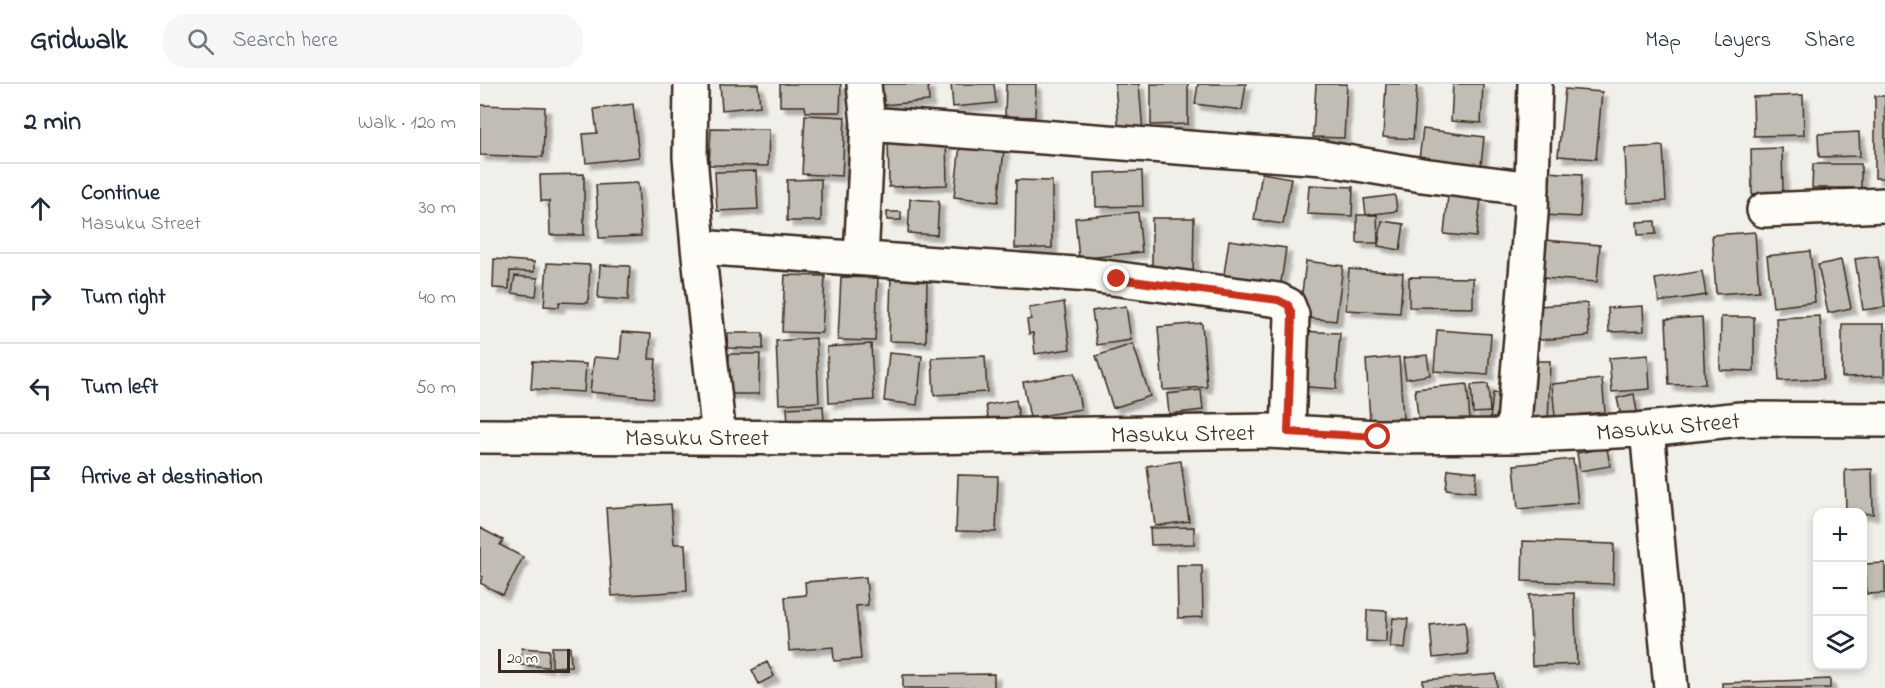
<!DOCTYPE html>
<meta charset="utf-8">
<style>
body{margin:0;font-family:"Indie Flower",sans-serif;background:#f6f6f7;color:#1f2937}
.controls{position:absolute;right:18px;bottom:18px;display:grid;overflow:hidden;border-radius:12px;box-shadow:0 3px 9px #0003}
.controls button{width:54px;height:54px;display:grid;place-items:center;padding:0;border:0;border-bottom:2px solid #e0e1e3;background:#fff;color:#1f2937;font:30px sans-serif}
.scale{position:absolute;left:18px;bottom:15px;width:72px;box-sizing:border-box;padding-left:6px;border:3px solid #3b2a1e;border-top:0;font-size:16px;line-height:21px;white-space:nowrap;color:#3b2a1e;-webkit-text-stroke:4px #fdfcf7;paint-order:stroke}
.stop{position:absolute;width:18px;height:18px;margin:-14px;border:4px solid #c8321e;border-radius:50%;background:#fff}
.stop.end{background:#c8321e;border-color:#fff;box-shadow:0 2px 6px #0008}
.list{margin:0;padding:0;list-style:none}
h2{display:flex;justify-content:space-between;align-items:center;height:78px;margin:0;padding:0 24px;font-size:26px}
h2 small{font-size:20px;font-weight:400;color:#747a83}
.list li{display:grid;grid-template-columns:39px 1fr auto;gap:18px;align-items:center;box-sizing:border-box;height:90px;padding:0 24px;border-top:2px solid #e0e1e3}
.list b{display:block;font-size:22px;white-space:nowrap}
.list p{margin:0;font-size:20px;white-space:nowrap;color:#747a83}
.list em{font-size:20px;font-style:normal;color:#747a83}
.icon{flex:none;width:33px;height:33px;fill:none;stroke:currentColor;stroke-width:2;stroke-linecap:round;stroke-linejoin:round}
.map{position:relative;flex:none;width:1405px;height:604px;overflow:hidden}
header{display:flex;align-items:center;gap:36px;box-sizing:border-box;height:84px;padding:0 30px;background:#fff;border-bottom:2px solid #e0e1e3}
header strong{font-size:28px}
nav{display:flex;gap:33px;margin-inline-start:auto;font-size:21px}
.search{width:420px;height:54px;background:#f6f6f7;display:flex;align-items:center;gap:15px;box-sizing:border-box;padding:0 21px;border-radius:24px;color:#747a83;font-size:22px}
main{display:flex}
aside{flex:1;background:#fff}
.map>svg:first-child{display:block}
.building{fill:#c1bcb4;stroke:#3b2a1e;stroke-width:1.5;filter:url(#shadow)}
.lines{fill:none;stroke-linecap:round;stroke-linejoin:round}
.minor-casing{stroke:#3b2a1e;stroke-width:38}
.minor{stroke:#fdfcf7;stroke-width:33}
.route{stroke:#c8321e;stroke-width:8}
.labels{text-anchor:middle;stroke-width:6;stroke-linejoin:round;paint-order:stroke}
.street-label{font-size:24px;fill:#3b2a1e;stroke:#fdfcf7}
</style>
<header>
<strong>Gridwalk</strong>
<div class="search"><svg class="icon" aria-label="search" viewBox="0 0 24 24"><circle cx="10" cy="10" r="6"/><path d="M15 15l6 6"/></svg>Search here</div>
<nav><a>Map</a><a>Layers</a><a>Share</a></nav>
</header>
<main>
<aside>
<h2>2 min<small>Walk · 120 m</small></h2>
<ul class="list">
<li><svg class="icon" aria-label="ahead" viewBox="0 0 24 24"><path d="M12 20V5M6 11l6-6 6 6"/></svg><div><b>Continue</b><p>Masuku Street</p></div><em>30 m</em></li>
<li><svg class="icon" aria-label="right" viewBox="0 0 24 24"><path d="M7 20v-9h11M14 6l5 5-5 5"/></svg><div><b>Turn right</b></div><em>40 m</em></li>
<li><svg class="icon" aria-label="left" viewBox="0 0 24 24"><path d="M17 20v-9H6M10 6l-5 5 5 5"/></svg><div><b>Turn left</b></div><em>50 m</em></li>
<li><svg class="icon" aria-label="arrive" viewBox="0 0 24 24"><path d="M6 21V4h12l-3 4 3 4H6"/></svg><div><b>Arrive at destination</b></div></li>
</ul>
</aside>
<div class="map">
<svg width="1405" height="604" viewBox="0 0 1405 604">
<defs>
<filter id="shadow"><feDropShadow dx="5.5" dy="5.5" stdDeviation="1.5" flood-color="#0004"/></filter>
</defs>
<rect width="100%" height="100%" fill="#f1efea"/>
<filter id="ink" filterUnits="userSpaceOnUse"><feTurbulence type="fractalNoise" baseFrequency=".0167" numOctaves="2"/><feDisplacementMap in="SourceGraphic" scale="12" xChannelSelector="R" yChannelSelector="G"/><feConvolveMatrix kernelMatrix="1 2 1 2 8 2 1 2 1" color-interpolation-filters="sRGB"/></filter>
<g filter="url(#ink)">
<path class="building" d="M240 0H278L280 22 242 26Z
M300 0H361L360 28H326L325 22H300Z
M389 0H448L449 17 391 22Z
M471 0H514L516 19 473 23Z
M526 0H556L555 33 525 32Z
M635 0H659L663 48 639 50Z
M671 0H708V40L671 41Z
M718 0H766L762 26 715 20Z
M836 0H867L864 54 833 53Z
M906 0H937L933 55 903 53Z
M973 0H1003L1001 39 971 37Z
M1085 5 1122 8 1116 75 1078 72Z
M1323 11 1324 51 1274 52 1273 13Z
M1395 12H1405V94H1395Z
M153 20 159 73 106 79 103 50 117 49 114 25Z
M0 21 65 23 63 73 0 71Z
M325 31 365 33 362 92 322 90Z
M231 44 289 45 288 82 229 81Z
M943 45 1004 53 1000 90 938 82Z
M1379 48 1380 72 1339 73 1338 50Z
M466 53 467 101 409 103 408 54Z
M480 61 524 66 518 118 474 113Z
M1183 62 1186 117 1147 119 1145 64Z
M1302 64 1303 109 1272 110 1271 65Z
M1333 80H1381V104H1332Z
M276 87 278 125 237 127 235 88Z
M662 87 663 122 616 123 615 89Z
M1065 88 1102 90 1100 133 1063 131Z
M782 89 811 94 803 140 774 136Z
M104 90V151H70L69 117H61L60 91Z
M341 95V137H307V96Z
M536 96 572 97V164H535Z
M158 99 161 152 119 154 116 101Z
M829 101 873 103 872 132 827 130Z
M915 111 917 127 886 131 884 115Z
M968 111 1001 115 996 153 964 150Z
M430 115 459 117 457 151 428 149Z
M407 128H421V136H407Z
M658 128 662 168 599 175 595 134Z
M877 131H897L898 159H877Z
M672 134H714L713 192 672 193Z
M902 137 924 140 920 166 898 162Z
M1175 137 1176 150 1158 151 1157 138Z
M1275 148 1279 207 1236 210 1232 151Z
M749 156 806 164 800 205 743 197Z
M1065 156 1120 161 1117 198 1062 194Z
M1330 167 1335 218 1293 223 1287 172Z
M1398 172 1405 223 1383 226 1375 175Z
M14 175 54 178V188L30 187 29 205 13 204Z
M1361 176 1371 224 1348 229 1338 181Z
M826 177 863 182 856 237 819 233Z
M67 179 110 181 108 219 79 218V223L64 222Z
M120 181 150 182 148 216 118 214Z
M869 185 923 189 920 229 866 226Z
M1222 187 1226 211 1179 218 1175 195Z
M305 191 345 192 342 249 302 248Z
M35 192 58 194 56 212 32 209Z
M361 193 398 194 395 257 358 256Z
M411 193 447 195 446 258 409 257Z
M929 193 993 194V224L929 223Z
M584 218 590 265 555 270 553 249 549 250 547 236 551 235 549 224Z
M1107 219 1109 252 1059 256 1057 222Z
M646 222 651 256 617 261 612 227Z
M1163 222 1164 247 1129 248 1128 224Z
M1340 232 1343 295 1299 297 1296 234Z
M1222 233 1225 300 1189 301 1186 235Z
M1241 233H1274V287L1240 286Z
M722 239 727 303 683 306 678 243Z
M1362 240H1404V292L1362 293Z
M957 246 1011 250 1008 291 954 287Z
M819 247 860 249 856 305 815 302Z
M142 248 171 250 169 275H176L173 314 110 308 114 273 140 275Z
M248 249H283V265L247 264Z
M336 254 339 318 299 320 296 257Z
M391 260 394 316 349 319 347 263Z
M653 260 670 312 633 324 616 272Z
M409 269 442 272 437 321 404 317Z
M249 270H280L279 310H248Z
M947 271 950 291 926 295 923 274Z
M1168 271 1170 305 1132 308 1129 274Z
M505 272 507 308 454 311 452 274Z
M919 273 923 334 890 336 886 276Z
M53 277 106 280 104 308 51 305Z
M1045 277H1070L1068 341H1043Z
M594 289 601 325 550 334 543 298Z
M1122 295 1125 328 1075 333 1072 300Z
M987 300 990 337 939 342 935 305Z
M1008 300 1010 328 993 329 991 301Z
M721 306 723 326 689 330 687 310Z
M1013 309 1026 310 1024 337 1010 336Z
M1154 310 1157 328 1141 332 1137 314Z
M536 316 539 334 509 339 506 321Z
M343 322 344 338 308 341 307 324Z
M1127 364 1130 382 1100 387 1097 369Z
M1093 375 1098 419 1038 425 1034 381Z
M701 377 709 437 675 442 667 382Z
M968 385 997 388 995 408 966 405Z
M1392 385 1393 430 1366 428 1365 386Z
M478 391 518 392 516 448 476 447Z
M191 420 194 460H205L207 507 132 512 126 424Z
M714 443V460L671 461 670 444Z
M0 444 23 456 20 461 43 473 23 511 0 499 3 493 0 491Z
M1043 457 1134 460 1133 500 1042 497Z
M1405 479V509L1387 510 1384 480Z
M697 481H722L723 533 698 534Z
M386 493 388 521 376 522 381 575 354 577 353 563 309 567 305 513 326 511 325 498Z
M1094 509 1097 580 1052 582 1049 511Z
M887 526 907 527 906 558 886 557Z
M913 534 928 535 925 565 910 563Z
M985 537 988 570 953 574 950 541Z
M72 563H90L91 582 72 583Z
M42 564 69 566 68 583 40 581Z
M287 578 294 592 279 600 272 586Z
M514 590V604H423V591Z
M1016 590 1017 604H943V596Z
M1350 595V604H1242V599Z"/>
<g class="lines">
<defs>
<path id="minor" d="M211 0 210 73 218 163 239 353
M388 40 843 74 942 91 1052 105
M1284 126 1405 121
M218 163 609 191 798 216 808 221 812 231 808 348
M381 174 388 40 384 0
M1167 345 1191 604
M0 352 378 354 788 347 898 353 1033 352 1157 346 1261 335 1405 336
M1033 352 1051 130 1055 0"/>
</defs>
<use href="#minor" class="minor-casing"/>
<use href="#minor" class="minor"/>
</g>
</g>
<g class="lines" filter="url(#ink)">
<path class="route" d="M637 195 798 216 808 221 812 231 808 348 898 353"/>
</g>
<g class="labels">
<g class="street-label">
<text transform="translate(1188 342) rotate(-5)" y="8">Masuku Street</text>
<text transform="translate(703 349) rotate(-1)" y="8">Masuku Street</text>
<text x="217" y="361">Masuku Street</text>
</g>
</g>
</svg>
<div class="controls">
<button>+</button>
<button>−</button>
<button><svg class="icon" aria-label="layers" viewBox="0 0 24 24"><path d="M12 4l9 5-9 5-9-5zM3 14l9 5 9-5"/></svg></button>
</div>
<div class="scale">20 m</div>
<div class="stop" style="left:898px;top:353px"></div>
<div class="stop end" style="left:637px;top:195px"></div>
</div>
</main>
